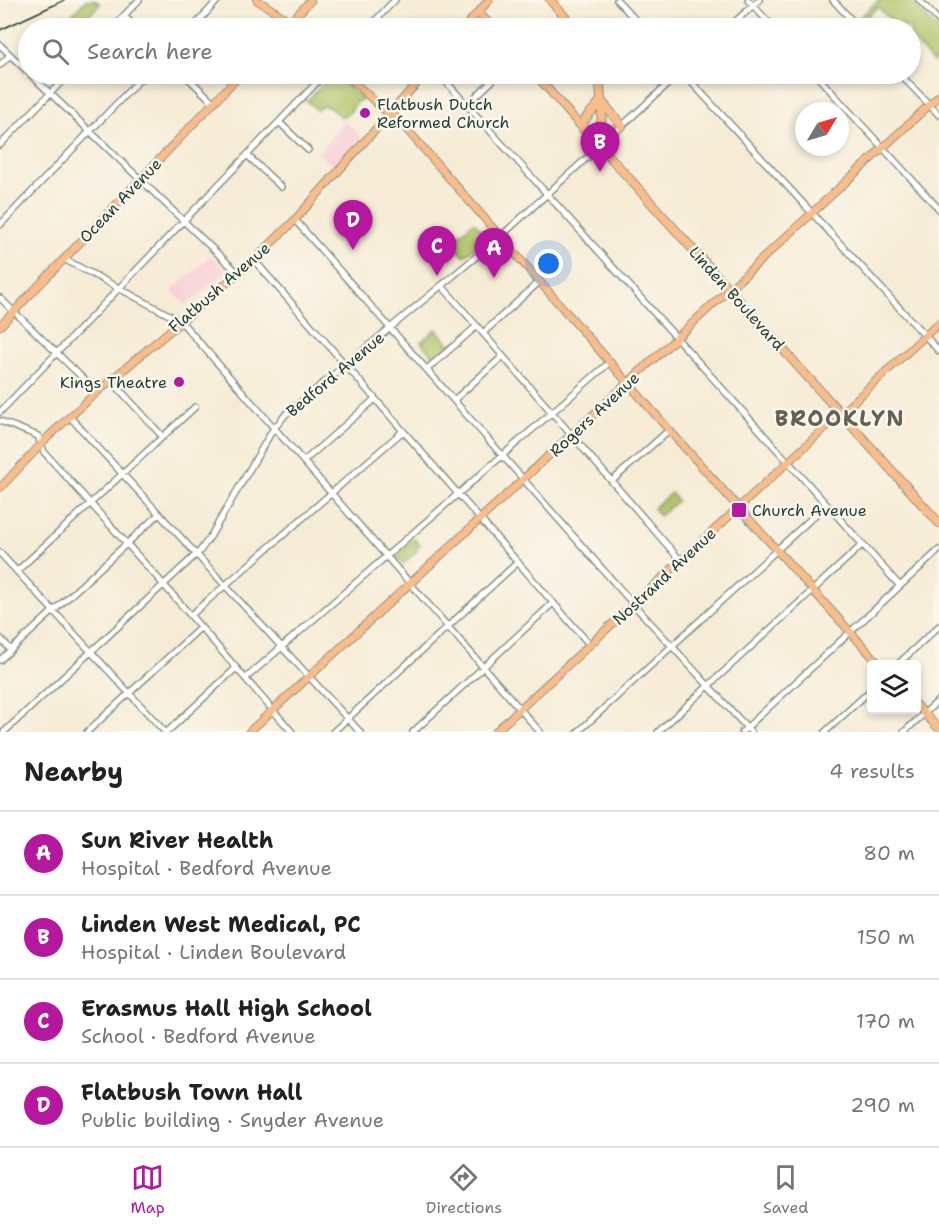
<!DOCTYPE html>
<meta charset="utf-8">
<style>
body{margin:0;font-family:"Shantell Sans",sans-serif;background:#f6f6f6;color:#222}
.controls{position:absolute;right:18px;bottom:18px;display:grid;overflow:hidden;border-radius:6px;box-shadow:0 3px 9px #0003}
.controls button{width:54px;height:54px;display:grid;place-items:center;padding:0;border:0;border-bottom:2px solid #e0e0e0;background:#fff;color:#222;font:30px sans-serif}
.compass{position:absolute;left:795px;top:102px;width:54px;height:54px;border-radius:50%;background:#fff;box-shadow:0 3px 9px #0003;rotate:52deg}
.you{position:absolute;left:549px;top:264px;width:21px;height:21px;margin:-15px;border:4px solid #fff;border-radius:50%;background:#1a73e8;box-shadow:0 0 0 9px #1a73e833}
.badge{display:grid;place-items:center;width:39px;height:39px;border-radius:50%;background:#b5179e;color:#fff;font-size:20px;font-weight:700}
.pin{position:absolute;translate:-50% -50px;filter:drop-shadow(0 2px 3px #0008)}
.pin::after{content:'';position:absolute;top:32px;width:21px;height:18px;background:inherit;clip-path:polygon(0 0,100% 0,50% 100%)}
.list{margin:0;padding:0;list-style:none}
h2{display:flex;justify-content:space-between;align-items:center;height:78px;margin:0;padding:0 24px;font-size:26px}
h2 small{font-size:20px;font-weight:400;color:#767676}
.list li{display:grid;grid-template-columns:39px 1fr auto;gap:18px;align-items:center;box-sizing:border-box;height:84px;padding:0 24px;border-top:2px solid #e0e0e0}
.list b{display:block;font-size:22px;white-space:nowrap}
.list p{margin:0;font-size:20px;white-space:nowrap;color:#767676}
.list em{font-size:20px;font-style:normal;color:#767676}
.icon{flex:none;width:33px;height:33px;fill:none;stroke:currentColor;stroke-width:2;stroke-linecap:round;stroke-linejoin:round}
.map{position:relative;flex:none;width:939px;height:732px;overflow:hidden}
.search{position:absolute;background:#fff;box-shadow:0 3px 9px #0003;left:18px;right:18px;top:18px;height:66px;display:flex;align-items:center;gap:15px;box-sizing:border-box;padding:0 21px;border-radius:33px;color:#767676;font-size:22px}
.sheet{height:414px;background:#fff}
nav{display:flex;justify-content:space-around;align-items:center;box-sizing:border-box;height:84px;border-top:2px solid #e0e0e0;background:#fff;font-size:16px;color:#767676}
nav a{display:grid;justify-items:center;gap:3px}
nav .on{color:#b5179e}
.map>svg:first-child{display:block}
.built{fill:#f7cfd5}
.green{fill:#afc367;stroke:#67804e;stroke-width:1.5}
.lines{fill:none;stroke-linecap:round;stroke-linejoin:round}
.minor-casing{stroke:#8a9484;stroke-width:8}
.major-casing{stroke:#8a9484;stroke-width:9}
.highway-casing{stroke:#8a9484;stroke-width:10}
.minor{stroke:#fff;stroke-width:5}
.major{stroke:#fabc8b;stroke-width:7}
.highway{stroke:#fabc8b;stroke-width:8}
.rail{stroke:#1f3d34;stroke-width:1.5}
.poi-dot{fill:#b5179e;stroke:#fbf7ec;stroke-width:2}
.labels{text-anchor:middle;stroke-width:5;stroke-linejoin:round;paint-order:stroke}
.poi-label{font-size:16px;fill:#1f3d34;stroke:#fbf7ec;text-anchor:start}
.street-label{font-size:16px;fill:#1f3d34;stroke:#fbf7ec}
.district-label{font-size:22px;font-weight:bold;letter-spacing:1.5px;fill:#656054;stroke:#fbf7ec}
</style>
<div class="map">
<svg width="939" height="732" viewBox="0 0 939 732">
<rect width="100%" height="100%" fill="#fbf7ec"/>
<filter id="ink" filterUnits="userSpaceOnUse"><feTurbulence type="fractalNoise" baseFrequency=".0167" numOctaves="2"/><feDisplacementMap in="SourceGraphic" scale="12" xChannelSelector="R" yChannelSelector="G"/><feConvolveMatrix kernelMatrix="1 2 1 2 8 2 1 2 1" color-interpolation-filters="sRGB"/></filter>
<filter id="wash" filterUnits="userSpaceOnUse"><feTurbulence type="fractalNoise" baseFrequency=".008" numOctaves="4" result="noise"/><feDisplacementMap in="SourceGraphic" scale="24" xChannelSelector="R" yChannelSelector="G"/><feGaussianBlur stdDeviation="1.35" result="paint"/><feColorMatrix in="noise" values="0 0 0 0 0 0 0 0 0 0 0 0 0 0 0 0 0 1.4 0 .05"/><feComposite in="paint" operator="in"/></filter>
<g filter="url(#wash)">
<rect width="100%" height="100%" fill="#f6ebd5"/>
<path class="built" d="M344 121 361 137 334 167 318 153Z
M210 255 228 272 186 305 172 291 187 275 189 277Z"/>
<path class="green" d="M86 0H95L100 4 76 28H59Z
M879 0H910L939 31V57L933 62 911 38 910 28H902L900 26 898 28 878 7 861 22 858 19Z
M45 16 58 28H32Z
M333 74 363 99 356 102 350 112 341 117 330 108 323 105 317 110 307 101Z
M474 222 487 237 464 256 450 242Z
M436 329 450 345 435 358 421 342Z
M671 493 677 501 659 516 653 508Z
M414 539 420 545 416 548 417 551 403 564 395 555Z"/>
</g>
<g filter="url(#ink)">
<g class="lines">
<defs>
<path id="minor" d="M617 0 643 28
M748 0 774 28
M833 0 859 28
M919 0 939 21
M124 16 137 28
M196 24 218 0
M112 28 139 0
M368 28 395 0
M728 28 759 0
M0 45 28 72
M0 65 10 55
M30 74 238 273
M184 74 213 102
M439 74 900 586
M684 74 939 351
M815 74 939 209
M900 74 939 115
M467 105 492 81
M279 122 308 150
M0 145 69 74
M247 155 281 187
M295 220 634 605 751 732
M0 225 145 74
M64 259 173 317 185 326 540 732
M254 260 590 645
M442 286 681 561
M0 298 97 392
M483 333 539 282
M427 369 477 326
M111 380 163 437
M454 400 503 356
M0 412 325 74
M70 417 360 732
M0 421 38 436 44 452 164 585 292 732
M304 461 375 399
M612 481 669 430
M0 553 165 732
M17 571 195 407
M191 615 403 431
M0 638 11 650
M0 660 159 514
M898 664 939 626
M246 678 610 362
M4 732 200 551 210 537 272 431 286 414 500 237 679 74
M87 732 201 627
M167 732 236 668
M333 732 518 562
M413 732 553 603
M578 732 826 505
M658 732 862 545
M742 732 939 550
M825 732 872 689
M904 732 939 700"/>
<path id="major" d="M257 0 285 18 296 28
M478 12 494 28
M285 28 311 0
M464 28 489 0
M345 74 383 109 396 117 669 430 879 664
M535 74 583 129
M0 326 241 74
M0 488 49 436 97 392 254 260 292 223 425 74
M916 705 939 729
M249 732 939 96
M495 732 939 323"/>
<path id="highway" d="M550 0 575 28
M599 74 602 111 600 146
M601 100C595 111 583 115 583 129L594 142 600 146 939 523
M603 103 622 126"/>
</defs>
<use href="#minor" class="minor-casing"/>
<use href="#major" class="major-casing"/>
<use href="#highway" class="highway-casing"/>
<use href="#minor" class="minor"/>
<use href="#major" class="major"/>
<use href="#highway" class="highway"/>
<path class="rail" d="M0 30 65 0"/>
</g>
</g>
<g class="poi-dot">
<circle cx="365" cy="113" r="6"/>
<circle cx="179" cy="382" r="6"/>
<rect x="731" y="502" width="16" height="16" rx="3"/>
</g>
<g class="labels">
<g class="poi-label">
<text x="377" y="110">Flatbush Dutch<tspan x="377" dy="18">Reformed Church</tspan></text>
<text x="167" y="388" text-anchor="end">Kings Theatre</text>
<text x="752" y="516">Church Avenue</text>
</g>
<g class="street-label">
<text transform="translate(120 200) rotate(-46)" y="6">Ocean Avenue</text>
<text transform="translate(219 287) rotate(-41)" y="6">Flatbush Avenue</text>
<text transform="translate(737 298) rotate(48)" y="6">Linden Boulevard</text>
<text transform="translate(335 374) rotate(-40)" y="6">Bedford Avenue</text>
<text transform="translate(594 414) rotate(-43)" y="6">Rogers Avenue</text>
<text transform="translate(664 576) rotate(-43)" y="6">Nostrand Avenue</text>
</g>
<g class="district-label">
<text x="840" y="426">BROOKLYN</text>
</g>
</g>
</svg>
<div class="controls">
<button><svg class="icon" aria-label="layers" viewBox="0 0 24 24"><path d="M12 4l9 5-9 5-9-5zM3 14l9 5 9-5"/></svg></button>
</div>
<svg class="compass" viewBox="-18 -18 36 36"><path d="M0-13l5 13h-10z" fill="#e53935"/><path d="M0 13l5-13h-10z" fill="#767676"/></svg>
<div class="you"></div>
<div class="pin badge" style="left:494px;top:278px">A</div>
<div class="pin badge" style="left:600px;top:172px">B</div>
<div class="pin badge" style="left:437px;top:276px">C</div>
<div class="pin badge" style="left:353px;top:250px">D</div>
<div class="search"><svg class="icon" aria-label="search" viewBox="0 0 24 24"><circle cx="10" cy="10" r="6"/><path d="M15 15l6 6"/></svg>Search here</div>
</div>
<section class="sheet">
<h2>Nearby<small>4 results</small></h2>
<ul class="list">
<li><span class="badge">A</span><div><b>Sun River Health</b><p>Hospital · Bedford Avenue</p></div><em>80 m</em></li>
<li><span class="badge">B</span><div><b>Linden West Medical, PC</b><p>Hospital · Linden Boulevard</p></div><em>150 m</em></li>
<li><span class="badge">C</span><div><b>Erasmus Hall High School</b><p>School · Bedford Avenue</p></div><em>170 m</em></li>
<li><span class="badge">D</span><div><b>Flatbush Town Hall</b><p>Public building · Snyder Avenue</p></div><em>290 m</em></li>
</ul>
</section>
<nav>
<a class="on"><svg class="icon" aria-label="map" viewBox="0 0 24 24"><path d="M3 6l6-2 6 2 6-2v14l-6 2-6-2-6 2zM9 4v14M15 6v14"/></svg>Map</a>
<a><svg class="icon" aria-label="directions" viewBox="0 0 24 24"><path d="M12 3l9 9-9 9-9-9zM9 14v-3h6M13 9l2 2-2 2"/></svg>Directions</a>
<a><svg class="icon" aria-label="saved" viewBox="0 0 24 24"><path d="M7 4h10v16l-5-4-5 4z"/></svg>Saved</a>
</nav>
